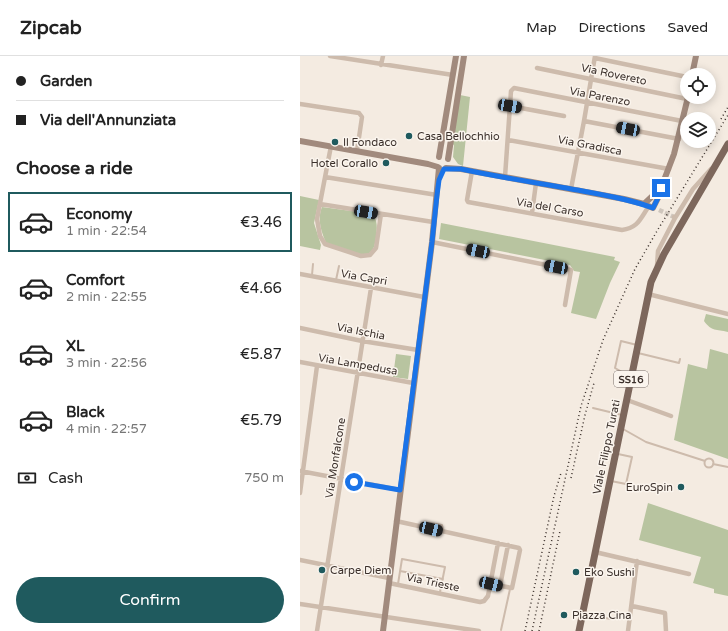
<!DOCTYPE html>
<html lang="en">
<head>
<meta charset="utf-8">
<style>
  body { margin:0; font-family:"Varela Round",sans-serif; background:#f2f2f2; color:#222; height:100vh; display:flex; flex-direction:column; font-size:15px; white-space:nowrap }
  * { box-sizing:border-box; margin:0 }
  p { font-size:13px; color:#767676 }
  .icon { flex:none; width:22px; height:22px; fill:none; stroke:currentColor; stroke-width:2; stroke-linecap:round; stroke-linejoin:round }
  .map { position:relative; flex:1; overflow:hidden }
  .panel { display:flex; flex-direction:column; background:#fff; width:300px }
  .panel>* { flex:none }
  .hud { display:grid; align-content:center; height:88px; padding:0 16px; background:#fff }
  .tools { position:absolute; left:380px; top:12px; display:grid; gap:8px }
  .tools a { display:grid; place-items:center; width:36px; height:36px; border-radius:50%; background:#fff; box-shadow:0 2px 10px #0003; font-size:20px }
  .end { position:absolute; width:18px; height:18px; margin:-9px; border:5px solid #1a73e8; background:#fff; box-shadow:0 0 0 2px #fff }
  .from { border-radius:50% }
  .car { position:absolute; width:12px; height:24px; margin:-12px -6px; border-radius:5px; box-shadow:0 0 3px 1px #0007; background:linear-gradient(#222 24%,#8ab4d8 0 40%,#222 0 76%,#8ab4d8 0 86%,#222 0) }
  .hud b { display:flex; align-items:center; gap:14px; height:38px; font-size:15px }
  .hud b+b { border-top:1px solid #e0e0e0 }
  .hud i { width:10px; height:10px; background:#222 }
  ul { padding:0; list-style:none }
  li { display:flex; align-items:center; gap:12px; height:60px; margin:0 8px 6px; padding:0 8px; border:2px solid transparent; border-radius:0px }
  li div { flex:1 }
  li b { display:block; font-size:15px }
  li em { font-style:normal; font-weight:600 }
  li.current { border-color:#1f5a5e }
  li>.icon { width:36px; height:36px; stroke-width:1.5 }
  h2 { padding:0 16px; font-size:18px; line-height:48px }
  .pay { display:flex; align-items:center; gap:10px; height:44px; padding:0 16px; font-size:15px }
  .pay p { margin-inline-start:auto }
  .action { display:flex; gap:8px; margin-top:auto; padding:8px 16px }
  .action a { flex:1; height:46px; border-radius:24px; background:#1f5a5e; color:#fff; font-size:16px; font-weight:600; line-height:46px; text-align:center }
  header { display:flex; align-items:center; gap:24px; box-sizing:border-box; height:56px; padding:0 20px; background:#fff; border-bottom:1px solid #e0e0e0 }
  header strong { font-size:19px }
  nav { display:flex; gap:22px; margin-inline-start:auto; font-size:14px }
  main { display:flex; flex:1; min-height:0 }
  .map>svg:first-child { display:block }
</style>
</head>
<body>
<header>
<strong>Zipcab</strong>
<nav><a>Map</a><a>Directions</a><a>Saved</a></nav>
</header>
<main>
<section class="panel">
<div class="hud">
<b><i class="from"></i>Garden</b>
<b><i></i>Via dell'Annunziata</b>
</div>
<h2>Choose a ride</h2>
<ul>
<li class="current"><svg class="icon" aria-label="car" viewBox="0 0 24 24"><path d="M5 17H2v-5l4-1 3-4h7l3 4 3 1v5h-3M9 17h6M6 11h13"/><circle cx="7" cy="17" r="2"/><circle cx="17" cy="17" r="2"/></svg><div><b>Economy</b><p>1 min · 22:54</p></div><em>€3.46</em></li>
<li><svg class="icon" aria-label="car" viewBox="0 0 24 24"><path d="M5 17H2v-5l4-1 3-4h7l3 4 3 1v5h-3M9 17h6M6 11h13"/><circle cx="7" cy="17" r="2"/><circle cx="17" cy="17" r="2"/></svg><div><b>Comfort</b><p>2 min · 22:55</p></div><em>€4.66</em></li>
<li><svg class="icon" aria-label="car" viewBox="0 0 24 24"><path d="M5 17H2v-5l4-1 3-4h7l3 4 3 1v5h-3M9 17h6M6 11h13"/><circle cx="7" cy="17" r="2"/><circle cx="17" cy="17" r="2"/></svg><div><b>XL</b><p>3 min · 22:56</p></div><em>€5.87</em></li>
<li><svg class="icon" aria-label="car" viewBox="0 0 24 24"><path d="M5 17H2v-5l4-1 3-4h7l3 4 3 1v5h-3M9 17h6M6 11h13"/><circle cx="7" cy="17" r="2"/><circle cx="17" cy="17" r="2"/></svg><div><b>Black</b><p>4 min · 22:57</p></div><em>€5.79</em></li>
</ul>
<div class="pay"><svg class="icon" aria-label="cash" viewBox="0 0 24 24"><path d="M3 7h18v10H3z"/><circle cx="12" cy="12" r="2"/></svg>Cash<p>750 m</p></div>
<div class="action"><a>Confirm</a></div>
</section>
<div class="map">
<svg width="428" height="575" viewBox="0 0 428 575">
  <rect width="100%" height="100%" fill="#f4ebe1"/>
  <path fill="#b8c4a0" d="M160 39 170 41 163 110 158 108 153 101 154 89 152 88Z
    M0 140 19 144 14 167 21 189 20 194 0 190Z
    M22 151 73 158C78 166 77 173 76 182 75 188 74 196 67 198 60 201 34 189 26 187 21 174 17 164 22 151Z
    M141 167 315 201 314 204 320 206 310 227 296 263 271 257 280 216 274 215 270 209 139 183Z
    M406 258 428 263V276C416 273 412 276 404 265Z
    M410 293 428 298V403L374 384 388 308 407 313Z
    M96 298 111 300 108 323 93 321Z
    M348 447 428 474V540L414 537V533L393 527 401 501 339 484Z"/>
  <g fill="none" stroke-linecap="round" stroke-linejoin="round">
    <path stroke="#cfc6bd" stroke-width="4.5" stroke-dasharray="4.5 2" stroke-linecap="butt" d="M359 154 374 161"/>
    <path stroke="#cdbbac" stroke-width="2" d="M12 219 13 208
      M36 224 39 210
      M338 297 379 307 380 303
      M329 320 315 312 321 285 337 289
      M293 352 322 359
      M323 373 346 386 405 405
      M404.5 407a4.5 4.5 0 1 1 9 0a4.5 4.5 0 1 1-9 0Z
      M413 408 428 411
      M311 425 326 428 332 401 318 398
      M129 467 142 469 143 475
      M100 515 143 523
      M98 528 102 503 145 511 140 536
      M283 558 311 563
      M201 574 210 533"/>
    <path stroke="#cdbbac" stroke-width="4.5" d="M30 0 153 19
      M295 2 387 21
      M81 9 83 0
      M237 12 387 43
      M0 48 59 57 62 61 57 95
      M210 50 264 60
      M284 65 379 83
      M208 84 369 113
      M31 90 17 163 20 180 25 188 61 200 70 199 76 192 81 158
      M172 115 167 144 168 146 322 174C338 172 340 163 349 150
      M25 121 137 139
      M205 121 211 35 214 32 382 65
      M271 133 284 65 295 0
      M20 148 133 166
      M232 157 236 127
      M374 161 375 162 393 133 411 113
      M132 186 271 214 265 249
      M357 210 358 195 375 162
      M0 218 124 241
      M348 238 428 258
      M0 272 62 285 118 294
      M0 306 113 327
      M327 344 371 360
      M0 415 100 434
      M0 437 17 310
      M96 465 219 492 220 494 212 532 191 528
      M295 496 389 518
      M0 504 89 522
      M89 527 180 546 184 545 188 540 198 487
      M200 530 208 489
      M0 548 179 575
      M332 550 365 557 366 575
      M17 575 71 232
      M328 575 337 505"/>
    <path stroke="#a18a7d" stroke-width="6" d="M392 19 396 0
      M0 85 128 108 138 111
      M139 101 156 0
      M148 103 164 0
      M146 112 161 113 324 143 344 148 353 152 359 140 361 132 374 98 388 41
      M344 148 361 132
      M83 575 132 186 139 112"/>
    <path stroke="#7d675c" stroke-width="7" d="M279 575 351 226 364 198 428 88"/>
    <path stroke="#3b302b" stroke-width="1.5" stroke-dasharray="1 3" stroke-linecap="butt" d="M421 63 428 51
      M271 422 285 359 294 327
      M225 575 254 440 261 417
      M232 575 281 350 303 284 335 213 357 175 428 59
      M239 575 260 475"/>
  </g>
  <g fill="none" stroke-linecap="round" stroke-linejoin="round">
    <path stroke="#1a73e8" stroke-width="5" d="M54 426 100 434 132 186 137 139 139 124 144 113H161C203 122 245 128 288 136 310 140 332 144 353 152L359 140 361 132"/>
  </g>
  <g fill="#1f5a5e" stroke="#fbf5ee" stroke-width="1.5">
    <circle cx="109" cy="80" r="4"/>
    <circle cx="35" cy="86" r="4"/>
    <circle cx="86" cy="107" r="4"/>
    <circle cx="381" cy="431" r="4"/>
    <circle cx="22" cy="514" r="4"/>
    <circle cx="276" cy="516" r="4"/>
    <circle cx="264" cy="559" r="4"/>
  </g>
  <g text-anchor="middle" stroke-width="3" stroke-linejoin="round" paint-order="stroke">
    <rect fill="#fbf5ee" stroke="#756b66" stroke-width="1" x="314" y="315" width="34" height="16" rx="3"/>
    <g font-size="10" font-weight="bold" fill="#3b302b">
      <text x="331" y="327">SS16</text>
    </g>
    <g font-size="11" fill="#3b302b" stroke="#fbf5ee">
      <text transform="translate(314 18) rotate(12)" y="4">Via Rovereto</text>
      <text transform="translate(300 40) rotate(11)" y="4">Via Parenzo</text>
      <text transform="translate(290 89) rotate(11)" y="4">Via Gradisca</text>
      <text transform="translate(250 151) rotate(10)" y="4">Via del Carso</text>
      <text transform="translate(64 221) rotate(10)" y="4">Via Capri</text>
      <text transform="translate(61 275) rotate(11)" y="4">Via Ischia</text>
      <text transform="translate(58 308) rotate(10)" y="4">Via Lampedusa</text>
      <text transform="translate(306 391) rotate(-78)" y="4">Viale Filippo Turati</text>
      <text transform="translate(35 402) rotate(-81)" y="4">Via Monfalcone</text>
      <text transform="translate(133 526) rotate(12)" y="4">Via Trieste</text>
    </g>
    <g font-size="11" fill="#3b302b" stroke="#fbf5ee" text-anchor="start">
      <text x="117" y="84">Casa Bellochhio</text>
      <text x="43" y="90">Il Fondaco</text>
      <text x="78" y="111" text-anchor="end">Hotel Corallo</text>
      <text x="373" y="435" text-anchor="end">EuroSpin</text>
      <text x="30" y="518">Carpe Diem</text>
      <text x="284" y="520">Eko Sushi</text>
      <text x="272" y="563">Piazza Cina</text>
    </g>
  </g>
</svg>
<div class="tools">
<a><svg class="icon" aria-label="locate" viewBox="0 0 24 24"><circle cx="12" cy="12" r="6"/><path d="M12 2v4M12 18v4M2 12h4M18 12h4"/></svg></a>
<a><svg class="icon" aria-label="layers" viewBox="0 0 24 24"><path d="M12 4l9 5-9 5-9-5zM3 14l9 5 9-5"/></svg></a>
</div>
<i class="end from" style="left:54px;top:426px"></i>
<i class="end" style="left:361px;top:132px"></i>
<i class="car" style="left:210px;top:50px;rotate:100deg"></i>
<i class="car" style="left:328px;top:73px;rotate:281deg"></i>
<i class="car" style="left:66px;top:156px;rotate:100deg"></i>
<i class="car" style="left:178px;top:195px;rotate:282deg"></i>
<i class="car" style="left:256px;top:211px;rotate:281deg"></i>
<i class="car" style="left:131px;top:473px;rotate:103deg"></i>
<i class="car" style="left:191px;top:528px;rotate:103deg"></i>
</div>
</main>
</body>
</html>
